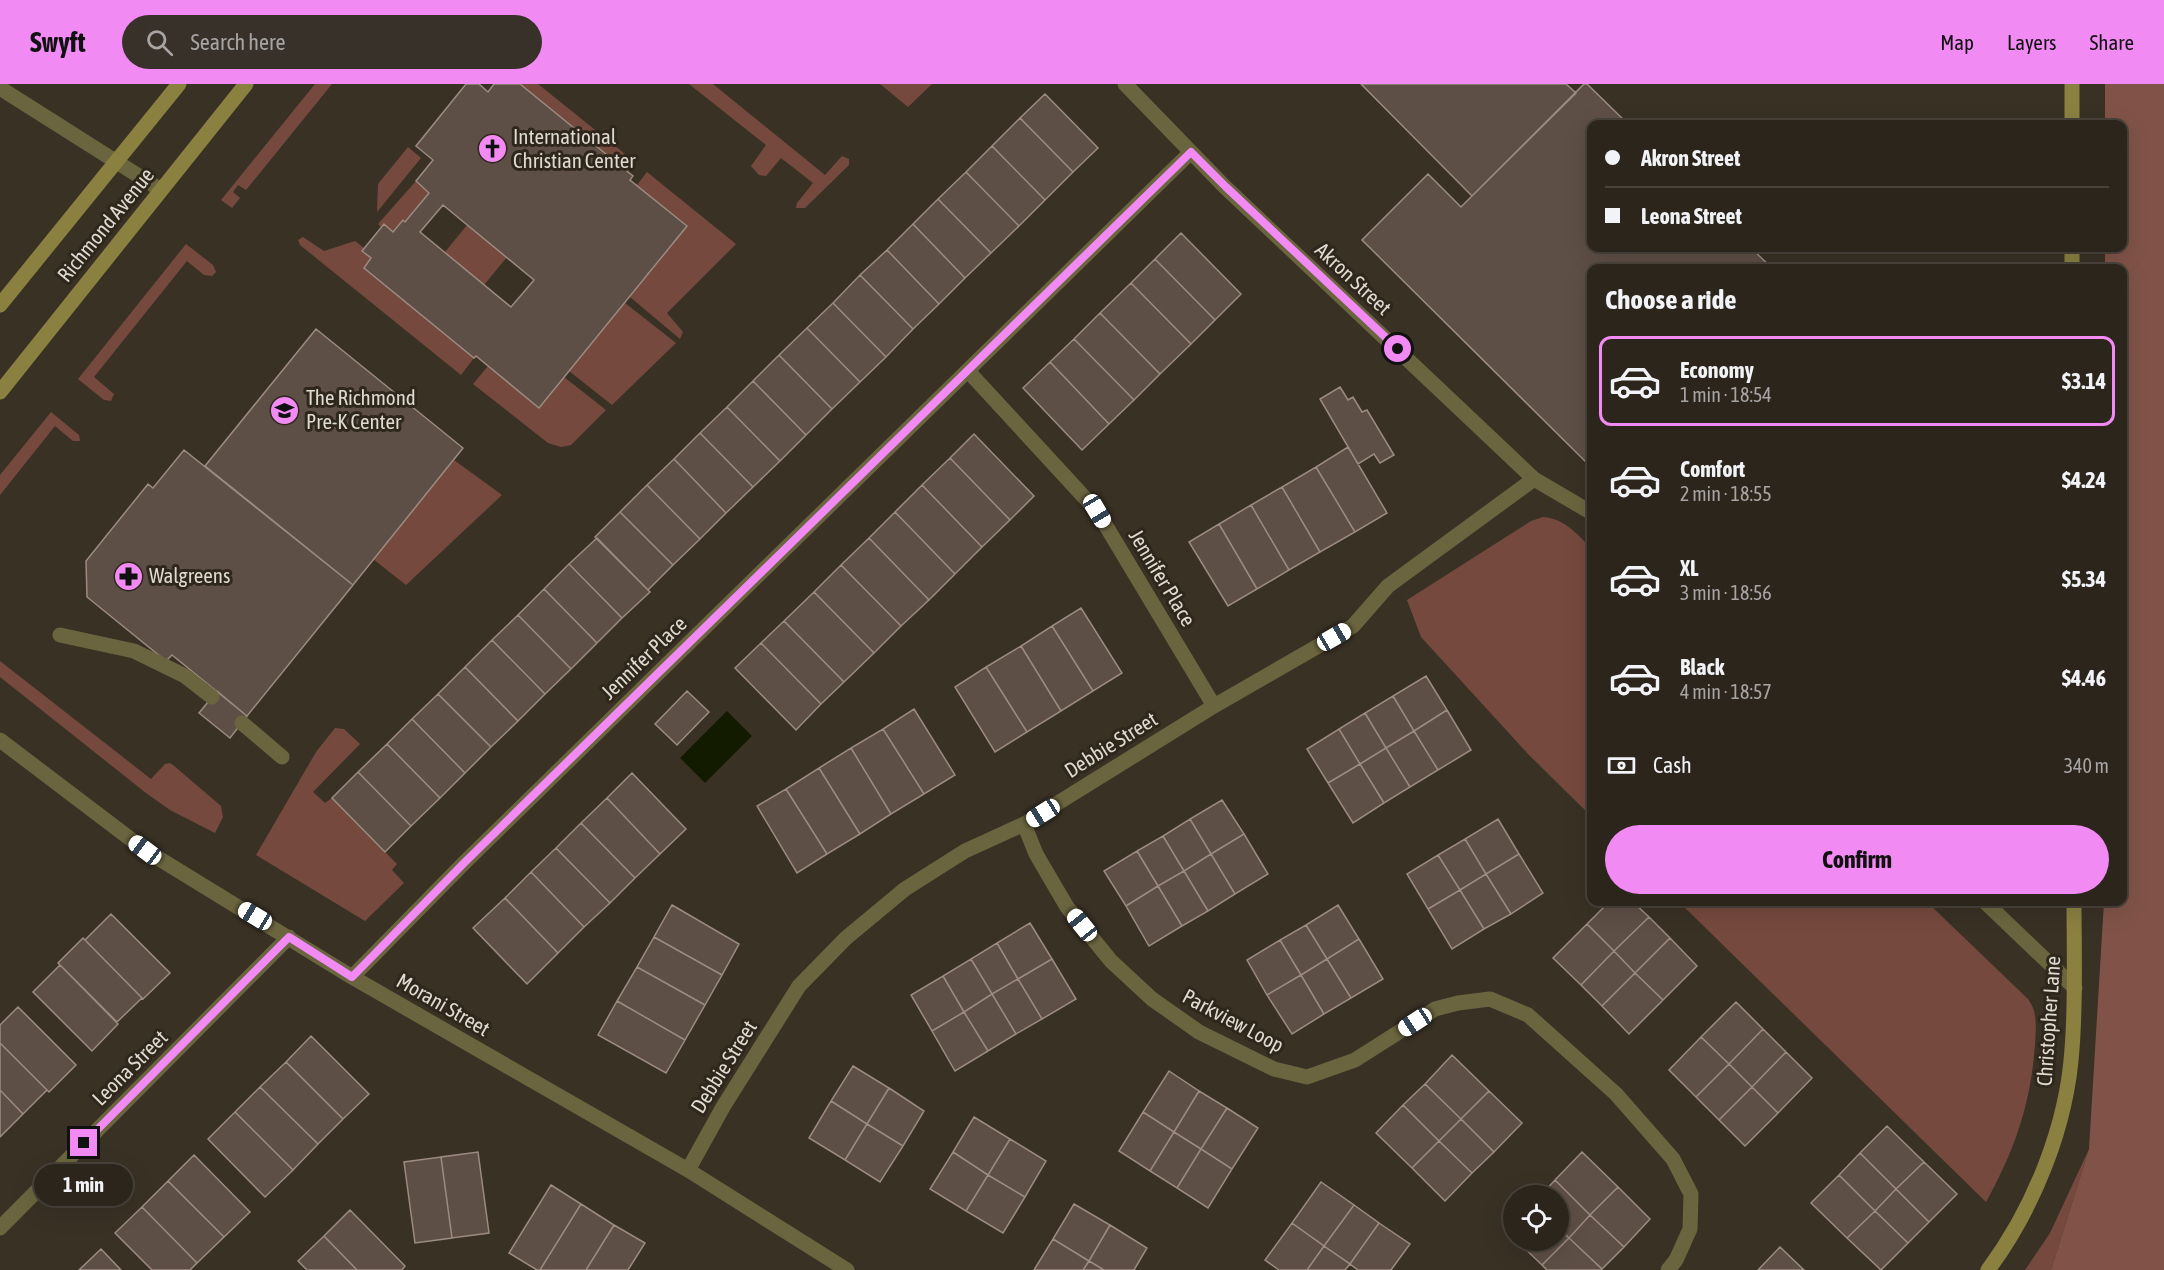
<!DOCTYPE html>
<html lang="en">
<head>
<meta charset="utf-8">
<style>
  body { margin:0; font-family:"Asap Condensed",sans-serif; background:#383129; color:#f1f3f6; height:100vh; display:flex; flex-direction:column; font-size:22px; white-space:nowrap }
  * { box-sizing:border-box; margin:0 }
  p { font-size:20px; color:#a6a5a3 }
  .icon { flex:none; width:33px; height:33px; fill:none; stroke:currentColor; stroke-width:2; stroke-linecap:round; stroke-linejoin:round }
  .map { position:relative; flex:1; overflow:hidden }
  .details { position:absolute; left:1587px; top:180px; width:540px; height:642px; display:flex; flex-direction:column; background:#2c251c; border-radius:12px; box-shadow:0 6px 24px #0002,0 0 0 2px #48423b }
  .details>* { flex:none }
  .banner { position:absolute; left:1587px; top:36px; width:540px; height:132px; border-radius:12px; box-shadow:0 6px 24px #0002,0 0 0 2px #48423b; display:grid; align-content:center; height:132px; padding:0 18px; background:#2c251c }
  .controls { position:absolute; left:1503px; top:1101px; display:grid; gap:12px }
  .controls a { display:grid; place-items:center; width:66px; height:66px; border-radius:50%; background:#2c251c; box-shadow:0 6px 24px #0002,0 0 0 2px #48423b; font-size:30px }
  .end { position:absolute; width:27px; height:27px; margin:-14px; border:8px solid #f28af3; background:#111; box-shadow:0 0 0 3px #111 }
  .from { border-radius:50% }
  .bubble { position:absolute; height:42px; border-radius:21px; background:#2c251c; box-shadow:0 6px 24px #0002,0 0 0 2px #48423b; font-size:20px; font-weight:700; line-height:42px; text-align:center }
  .car { position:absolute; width:18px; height:36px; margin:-18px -9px; border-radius:8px; box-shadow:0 0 4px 2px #0007; background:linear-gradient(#fff 24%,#345 0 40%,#fff 0 76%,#345 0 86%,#fff 0) }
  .banner b { display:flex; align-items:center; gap:21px; height:57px; font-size:22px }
  .banner b+b { border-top:2px solid #48423b }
  .banner i { width:15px; height:15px; background:#f1f3f6 }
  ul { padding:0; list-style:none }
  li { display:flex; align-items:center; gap:18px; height:90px; margin:0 12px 9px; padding:0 6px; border:3px solid transparent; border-radius:12px }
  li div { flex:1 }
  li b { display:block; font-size:22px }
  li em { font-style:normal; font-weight:700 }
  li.on { border-color:#f28af3 }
  li>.icon { width:54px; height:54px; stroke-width:1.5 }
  h2 { padding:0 18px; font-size:27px; line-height:72px }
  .pay { display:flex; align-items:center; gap:15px; height:66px; padding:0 18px; font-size:22px }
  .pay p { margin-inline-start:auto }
  .cta { display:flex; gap:12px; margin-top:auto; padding:12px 18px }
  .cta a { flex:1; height:69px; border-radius:36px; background:#f28af3; color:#111; font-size:24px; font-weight:700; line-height:69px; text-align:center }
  header { display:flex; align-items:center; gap:36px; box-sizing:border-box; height:84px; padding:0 30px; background:#f28af3; color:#111 }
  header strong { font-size:28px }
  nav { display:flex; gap:33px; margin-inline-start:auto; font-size:21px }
  .search { width:420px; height:54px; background:#383129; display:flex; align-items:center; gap:15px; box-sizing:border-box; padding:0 21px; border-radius:33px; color:#a6a5a3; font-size:22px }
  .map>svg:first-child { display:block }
</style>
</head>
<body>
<header>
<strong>Swyft</strong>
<div class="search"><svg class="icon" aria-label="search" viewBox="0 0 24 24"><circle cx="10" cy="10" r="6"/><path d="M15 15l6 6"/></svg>Search here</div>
<nav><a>Map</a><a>Layers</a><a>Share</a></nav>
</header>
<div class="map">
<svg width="2164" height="1186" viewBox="0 0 2164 1186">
  <rect width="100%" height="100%" fill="#3a3125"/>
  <path fill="#76493e" d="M315 0H332L246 106 238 101 233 108 240 114 232 124 221 116Z
    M520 0H538L635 78 628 88Z
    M689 0H713L825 91 842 72 849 75V81L805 124H796L797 119 813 99 781 74 766 92 759 91 751 82 766 61Z
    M880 0H932L908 23Z
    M408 63 421 74 377 128 378 100Z
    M647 88 736 160 667 229 683 248 680 255 630 213 687 142 637 101Z
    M416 97 429 109 405 138 393 148 384 140 381 143 378 140Z
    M467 141 507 173 484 201 445 168Z
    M303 153 324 167 355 157 364 164 363 167 371 174 364 185 474 274 461 291 300 161 298 156Z
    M186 160 213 181 216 188 212 192 204 191 187 177 94 293 114 310 111 317 104 316 78 295Z
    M625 219 676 259 612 321 569 287Z
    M488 282 539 324 564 293 606 326 571 361 561 363 548 359 473 300Z
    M51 328 79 351 80 357H73L55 342 0 411V391Z
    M454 376 502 411 406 501 373 475Z
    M1543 433C1565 435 1576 449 1591 464V732L1529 671 1421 553 1407 516 1531 437Z
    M0 577 151 695 165 680 170 679 173 681 221 722 223 733 215 749 170 726 146 709 0 593Z
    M335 644 344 645 360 660 313 708 325 719 332 714 397 780 392 786 404 799 365 837 256 771 316 668Z
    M1679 818H1927L2028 915C2038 928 2036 944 2035 960 2031 1019 2015 1066 1986 1118Z
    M2089 1065 2051 1186H2025L2050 1149Z"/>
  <path fill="#815348" d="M2105 0H2164V1186H2051L2089 1065 2104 818H2122V184H2105V164H2122V40H2105Z"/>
  <path fill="#121a00" d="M727 627 752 652 705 699 680 674Z"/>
  <path fill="#5e4f46" stroke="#9b8b81" stroke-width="1.5" fill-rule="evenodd" d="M466 0H479L488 8 494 0H520L628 88 633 92 630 96 687 142 539 324 476 272 474 274 364 184 371 174 362 167 384 140 393 148 403 136 405 138 429 109 416 97 433 76 416 62ZM443 121 534 196 511 223 420 148Z
    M1361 0H1566L1576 9 1472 112Z
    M1584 0H1587L1628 40H1592V164H1751L1772 184H1592V384L1362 156 1428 90 1461 123Z
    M1045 10 1098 64 1073 88 1020 34Z
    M1020 34 1073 88 1045 116 992 62Z
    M992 62 1045 116 1019 142 966 88Z
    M966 88 1019 142 991 169 938 115Z
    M938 115 991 169 965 194 913 140Z
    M913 140 965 194 939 220 887 166Z
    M1181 149 1241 210 1215 236 1155 175Z
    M887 166 939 220 913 245 860 191Z
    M1155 175 1215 236 1191 260 1131 199Z
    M860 191 913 245 886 273 833 219Z
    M1131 199 1191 260 1160 290 1100 229Z
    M833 219 886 273 860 298 807 244Z
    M1100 229 1160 290 1134 316 1074 255Z
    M807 244 860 298 832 325 779 271Z
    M316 245 463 364 353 501 205 382Z
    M1074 255 1134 316 1109 340 1050 278Z
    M779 271 832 325 806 351 753 297Z
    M1050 278 1109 340 1082 366 1023 304Z
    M753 297 806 351 780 377 727 323Z
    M1340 303 1348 316 1353 313 1362 328 1367 326 1394 371 1380 379 1374 370 1358 380 1320 315Z
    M727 323 780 377 753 403 700 349Z
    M700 349 753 403 726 429 674 375Z
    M974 350 1034 412 1010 436 950 374Z
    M1348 363 1387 429 1355 448 1316 383Z
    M184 366 353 501 247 632 172 571 166 577 87 513 86 477 148 400 153 404Z
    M950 374 1010 436 982 463 922 401Z
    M674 375 726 429 700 455 647 401Z
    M1316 383 1355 448 1320 468 1282 403Z
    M647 401 700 455 673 481 620 428Z
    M922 401 982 463 955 490 895 428Z
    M1282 403 1320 468 1289 486 1251 421Z
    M1251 421 1289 486 1257 505 1219 440Z
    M620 428 673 481 648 506 595 453Z
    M895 428 955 490 929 516 869 454Z
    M1219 440 1257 505 1228 522 1189 458Z
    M597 454 650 508 622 534 569 480Z
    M869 454 929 516 901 542 841 481Z
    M569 480 622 534 597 559 544 505Z
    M841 481 901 542 874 569 814 508Z
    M544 505 597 559 571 585 518 531Z
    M814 508 874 569 844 598 784 537Z
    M1081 524 1122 589 1093 607 1052 542Z
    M518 531 571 585 545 610 492 556Z
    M784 537 844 598 821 620 761 559Z
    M1052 542 1093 607 1061 627 1021 562Z
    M492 556 545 610 518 637 465 583Z
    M761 559 821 620 796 646 735 584Z
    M1021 562 1061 627 1027 648 986 583Z
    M465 583 518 637 491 663 438 610Z
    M986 583 1027 648 995 668 955 603Z
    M1426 592 1447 626 1414 647 1393 612Z
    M217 607 247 632 230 654 199 629Z
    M687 607 709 628 677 661 655 640Z
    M438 610 491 663 465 689 412 635Z
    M1393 612 1414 647 1386 664 1365 629Z
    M914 625 955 691 924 710 883 645Z
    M1447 626 1471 666 1438 686 1414 647Z
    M1365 629 1386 664 1360 680 1339 645Z
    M412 635 465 689 440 714 387 660Z
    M883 645 924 710 891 730 851 664Z
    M1339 645 1360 680 1328 699 1307 665Z
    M1414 647 1438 686 1410 703 1386 664Z
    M387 660 440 714 411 742 358 688Z
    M851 664 891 730 860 750 819 684Z
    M1386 664 1410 703 1384 719 1360 680Z
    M1360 680 1384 719 1353 739 1328 699Z
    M819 684 860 750 827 770 786 705Z
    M358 688 411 742 385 768 332 714Z
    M632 689 686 745 660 770 607 714Z
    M786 705 827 770 797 789 757 722Z
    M607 714 660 770 635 794 581 739Z
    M1222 716 1244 750 1211 770 1190 735Z
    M1190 735 1211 770 1184 787 1163 752Z
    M1498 735 1519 770 1486 790 1465 755Z
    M581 739 635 794 610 819 556 764Z
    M1244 750 1268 790 1235 810 1211 770Z
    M1163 752 1184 787 1158 802 1137 767Z
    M1465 755 1486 790 1460 806 1438 771Z
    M556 764 610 819 584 843 531 788Z
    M1137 767 1158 802 1126 822 1104 787Z
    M1211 770 1235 810 1208 827 1184 787Z
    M1519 770 1543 809 1511 830 1486 790Z
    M1438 771 1460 806 1428 825 1407 790Z
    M1184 787 1208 827 1182 842 1158 802Z
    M531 788 584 843 558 869 505 814Z
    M1486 790 1511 830 1484 845 1460 806Z
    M1158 802 1182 842 1149 862 1126 822Z
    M1460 806 1484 845 1452 865 1428 825Z
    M505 814 558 869 527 900 473 844Z
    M1609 818H1633L1649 833 1614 867 1587 840Z
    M672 821 739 860 722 891 654 853Z
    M1338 821 1359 855 1327 875 1306 841Z
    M111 830 170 889 143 915 85 856Z
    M1649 833 1670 854 1635 889 1614 867Z
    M1030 839 1052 875 1018 895 997 859Z
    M1587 840 1614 867 1581 901 1553 874Z
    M1306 841 1327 875 1301 891 1280 856Z
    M654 853 722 891 705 921 637 883Z
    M83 854 142 914 117 938 58 879Z
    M1670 854 1697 882 1663 916 1635 889Z
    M1359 855 1383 895 1351 914 1327 875Z
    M1280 856 1301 891 1267 911 1247 876Z
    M997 859 1018 895 992 910 971 875Z
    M1614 867 1635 889 1602 922 1581 901Z
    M971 875 992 910 964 928 943 892Z
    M1052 875 1076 915 1042 935 1018 895Z
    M1327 875 1351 914 1324 930 1301 891Z
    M60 881 118 940 92 967 33 908Z
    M637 883 705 921 685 956 617 917Z
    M1635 889 1663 916 1629 950 1602 922Z
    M1301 891 1324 930 1292 950 1267 911Z
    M943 892 964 928 932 947 911 911Z
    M1018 895 1042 935 1016 950 992 910Z
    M992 910 1016 950 988 967 964 928Z
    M617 917 685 956 666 989 598 951Z
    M1736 918 1763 945 1729 980 1701 953Z
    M18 923 76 981 49 1008 0 959V941Z
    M964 928 988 967 955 987 932 947Z
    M1763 945 1786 968 1752 1003 1729 980Z
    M311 952 369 1010 343 1035 286 978Z
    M1701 953 1729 980 1696 1013 1669 986Z
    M0 959 47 1006 23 1030 0 1006Z
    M1786 968 1812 994 1778 1029 1752 1003Z
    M1452 971 1489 1007 1461 1035 1425 1000Z
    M286 978 343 1035 318 1060 260 1003Z
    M1729 980 1752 1003 1719 1036 1696 1013Z
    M853 982 889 1004 867 1040 831 1017Z
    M1169 987 1199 1007 1174 1048 1143 1028Z
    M1425 1000 1461 1035 1439 1057 1403 1021Z
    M260 1003 318 1060 293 1086 235 1028Z
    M1752 1003 1778 1029 1745 1062 1719 1036Z
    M889 1004 924 1027 903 1062 867 1040Z
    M0 1006 23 1030 0 1053Z
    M1199 1007 1227 1024 1201 1065 1174 1048Z
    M1489 1007 1522 1039 1494 1068 1461 1035Z
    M831 1017 867 1040 845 1076 809 1054Z
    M1403 1021 1439 1057 1412 1084 1376 1049Z
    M1227 1024 1258 1044 1232 1085 1201 1065Z
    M235 1028 293 1086 265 1113 208 1055Z
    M1143 1028 1174 1048 1150 1087 1119 1067Z
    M974 1033 1010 1055 988 1091 953 1068Z
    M1461 1035 1494 1068 1472 1089 1439 1057Z
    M867 1040 903 1062 880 1098 845 1076Z
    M1887 1042 1924 1078 1896 1105 1860 1069Z
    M1174 1048 1201 1065 1177 1104 1150 1087Z
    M1010 1055 1046 1077 1025 1113 988 1091Z
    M1439 1057 1472 1089 1445 1117 1412 1084Z
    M1201 1065 1232 1085 1208 1124 1177 1104Z
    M478 1068 489 1149 452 1154 441 1073Z
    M953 1068 988 1091 966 1127 930 1105Z
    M1582 1068 1618 1103 1590 1131 1555 1096Z
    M1860 1069 1896 1105 1875 1127 1839 1091Z
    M194 1071 250 1128 224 1153 168 1097Z
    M441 1073 452 1154 415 1159 404 1078Z
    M1924 1078 1957 1110 1929 1138 1896 1105Z
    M988 1091 1025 1113 1003 1149 966 1127Z
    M1839 1091 1875 1127 1847 1154 1811 1119Z
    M1555 1096 1590 1131 1569 1154 1558 1143V1112H1540Z
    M168 1097 224 1153 197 1179 142 1123Z
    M1321 1098 1354 1121 1324 1162 1292 1139Z
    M551 1101 581 1120 540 1186H537L509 1169Z
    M1618 1103 1650 1135 1624 1163 1590 1131Z
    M1896 1105 1929 1138 1908 1159 1875 1127Z
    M581 1120 614 1141 586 1186H540Z
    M1074 1120 1110 1141 1089 1177 1053 1155Z
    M1354 1121 1379 1139 1350 1180 1324 1162Z
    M142 1123 197 1179 190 1186H152L115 1149Z
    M350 1126 405 1182 402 1186H357L324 1152Z
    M1875 1127 1908 1159 1881 1186 1847 1154Z
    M1590 1131 1624 1163 1602 1185 1569 1154Z
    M1292 1139 1324 1162 1307 1186H1279L1265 1176Z
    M1379 1139 1410 1160 1391 1186H1358L1350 1180Z
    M614 1141 645 1159 628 1186H586Z
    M1110 1141 1147 1164 1134 1186H1104L1089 1177Z
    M1558 1143 1569 1154 1542 1181 1516 1156H1558Z
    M324 1152 357 1186H307L298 1177Z
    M1569 1154 1602 1185 1601 1186H1547L1542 1181Z
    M1053 1155 1089 1177 1083 1186H1034Z
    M1324 1162 1350 1180 1345 1186H1307Z
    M1780 1163 1804 1186H1758Z
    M101 1165 121 1186H79Z
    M1089 1177 1104 1186H1083Z"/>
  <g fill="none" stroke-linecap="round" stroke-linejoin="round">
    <path stroke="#6b653f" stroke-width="15" d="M60 551 134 567 185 592 212 613
      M242 639 282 673"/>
    <path stroke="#6b653f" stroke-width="15" d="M1125 0 1225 103 1534 395 1592 429
      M0 4 161 106
      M968 287 1097 427 1214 622
      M0 656 145 766 352 893 688 1086 847 1186
      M1024 740 1036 770 1067 823 1111 877 1152 915 1199 948 1274 985 1307 993 1355 976 1435 925 1458 919 1490 915 1528 931 1616 1010 1673 1075 1691 1110 1690 1145 1676 1176 1668 1186
      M1985 818 2075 904
      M352 893 464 779 1191 68
      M688 1086 723 1023 799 902 846 854 905 805 965 767 1024 740 1214 622 1353 542 1388 502 1534 395
      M0 1144 289 853"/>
    <path stroke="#8a8141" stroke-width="15" d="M2072 0V40
      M2072 164V184
      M0 221 179 0
      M0 308 246 0
      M1988 1186C2034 1124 2067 1042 2072 965 2076 916 2074 867 2074 818"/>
  </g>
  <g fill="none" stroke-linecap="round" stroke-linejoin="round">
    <path stroke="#f28af3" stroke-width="8" d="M84 1059 289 853 352 893 464 779 1191 68 1226 103 1398 265"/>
  </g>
  <defs>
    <symbol id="church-disc" viewBox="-11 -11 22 22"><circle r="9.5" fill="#f28af3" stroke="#2f271b"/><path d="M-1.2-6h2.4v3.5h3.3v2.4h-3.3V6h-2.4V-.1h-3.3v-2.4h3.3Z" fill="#111"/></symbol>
    <symbol id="school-disc" viewBox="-11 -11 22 22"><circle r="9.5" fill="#f28af3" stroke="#2f271b"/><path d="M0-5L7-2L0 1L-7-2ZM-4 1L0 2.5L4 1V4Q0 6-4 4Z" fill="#111"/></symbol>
    <symbol id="pharmacy-disc" viewBox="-11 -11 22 22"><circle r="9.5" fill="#f28af3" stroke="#2f271b"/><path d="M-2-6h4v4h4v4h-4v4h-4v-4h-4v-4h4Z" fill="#111"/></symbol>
  </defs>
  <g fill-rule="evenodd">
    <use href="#church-disc" x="476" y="48" width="33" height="33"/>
    <use href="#school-disc" x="268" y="310" width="33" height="33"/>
    <use href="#pharmacy-disc" x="112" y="476" width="33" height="33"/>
  </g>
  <g text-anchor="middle" stroke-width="6" stroke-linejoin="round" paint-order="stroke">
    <g font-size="21" fill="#dfdad2" stroke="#2f271b" text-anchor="start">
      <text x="513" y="60">International<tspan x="513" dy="24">Christian Center</tspan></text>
      <text x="306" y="321">The Richmond<tspan x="306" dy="24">Pre-K Center</tspan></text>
      <text x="149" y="499">Walgreens</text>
    </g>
    <g font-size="21" fill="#dfdad2" stroke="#2f271b">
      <text transform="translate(106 141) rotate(-51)" y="7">Richmond Avenue</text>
      <text transform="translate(1353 195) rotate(43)" y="7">Akron Street</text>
      <text transform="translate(1162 494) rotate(59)" y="7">Jennifer Place</text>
      <text transform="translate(644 574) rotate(-44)" y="7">Jennifer Place</text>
      <text transform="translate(1111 661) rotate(-32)" y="7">Debbie Street</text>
      <text transform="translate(443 921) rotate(30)" y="7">Morani Street</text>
      <text transform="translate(1233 937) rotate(28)" y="7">Parkview Loop</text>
      <text transform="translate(2049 937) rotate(-86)" y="7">Christopher Lane</text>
      <text transform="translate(724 983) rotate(-58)" y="7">Debbie Street</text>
      <text transform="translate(130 984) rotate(-45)" y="7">Leona Street</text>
    </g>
  </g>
</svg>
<div class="controls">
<a><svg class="icon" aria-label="locate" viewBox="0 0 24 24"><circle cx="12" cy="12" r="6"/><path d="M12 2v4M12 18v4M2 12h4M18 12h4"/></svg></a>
</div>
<i class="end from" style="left:1398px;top:265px"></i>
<i class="end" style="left:84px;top:1059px"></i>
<div class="bubble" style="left:34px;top:1080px;width:99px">1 min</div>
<i class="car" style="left:1097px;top:427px;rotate:149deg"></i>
<i class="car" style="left:1334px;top:553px;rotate:60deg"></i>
<i class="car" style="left:1043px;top:729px;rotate:238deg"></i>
<i class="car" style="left:145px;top:766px;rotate:307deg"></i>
<i class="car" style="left:255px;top:832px;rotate:301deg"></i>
<i class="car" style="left:1082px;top:841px;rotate:321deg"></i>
<i class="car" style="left:1415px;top:938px;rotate:237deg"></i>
<div class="banner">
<b><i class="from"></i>Akron Street</b>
<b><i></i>Leona Street</b>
</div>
<section class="details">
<h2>Choose a ride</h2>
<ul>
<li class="on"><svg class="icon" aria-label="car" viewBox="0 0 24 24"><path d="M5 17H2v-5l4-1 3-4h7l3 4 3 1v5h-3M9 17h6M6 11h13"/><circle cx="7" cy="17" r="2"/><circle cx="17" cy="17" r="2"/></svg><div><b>Economy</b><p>1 min · 18:54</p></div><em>$3.14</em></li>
<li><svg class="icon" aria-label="car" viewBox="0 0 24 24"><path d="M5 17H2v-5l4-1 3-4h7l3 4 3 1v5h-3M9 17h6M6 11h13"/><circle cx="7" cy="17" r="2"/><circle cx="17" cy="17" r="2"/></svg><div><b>Comfort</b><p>2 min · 18:55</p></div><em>$4.24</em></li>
<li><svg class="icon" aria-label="car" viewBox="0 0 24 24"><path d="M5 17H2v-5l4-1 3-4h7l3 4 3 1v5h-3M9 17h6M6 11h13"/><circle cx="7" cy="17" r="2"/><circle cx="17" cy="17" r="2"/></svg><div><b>XL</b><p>3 min · 18:56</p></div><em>$5.34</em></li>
<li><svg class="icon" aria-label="car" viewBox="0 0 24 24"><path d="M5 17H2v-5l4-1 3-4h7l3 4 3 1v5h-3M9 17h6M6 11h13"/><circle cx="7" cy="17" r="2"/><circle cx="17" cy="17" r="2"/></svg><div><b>Black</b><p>4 min · 18:57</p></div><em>$4.46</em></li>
</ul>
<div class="pay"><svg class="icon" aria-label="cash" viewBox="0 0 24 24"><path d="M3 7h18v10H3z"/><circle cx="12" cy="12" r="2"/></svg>Cash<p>340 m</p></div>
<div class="cta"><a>Confirm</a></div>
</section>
</div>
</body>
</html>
